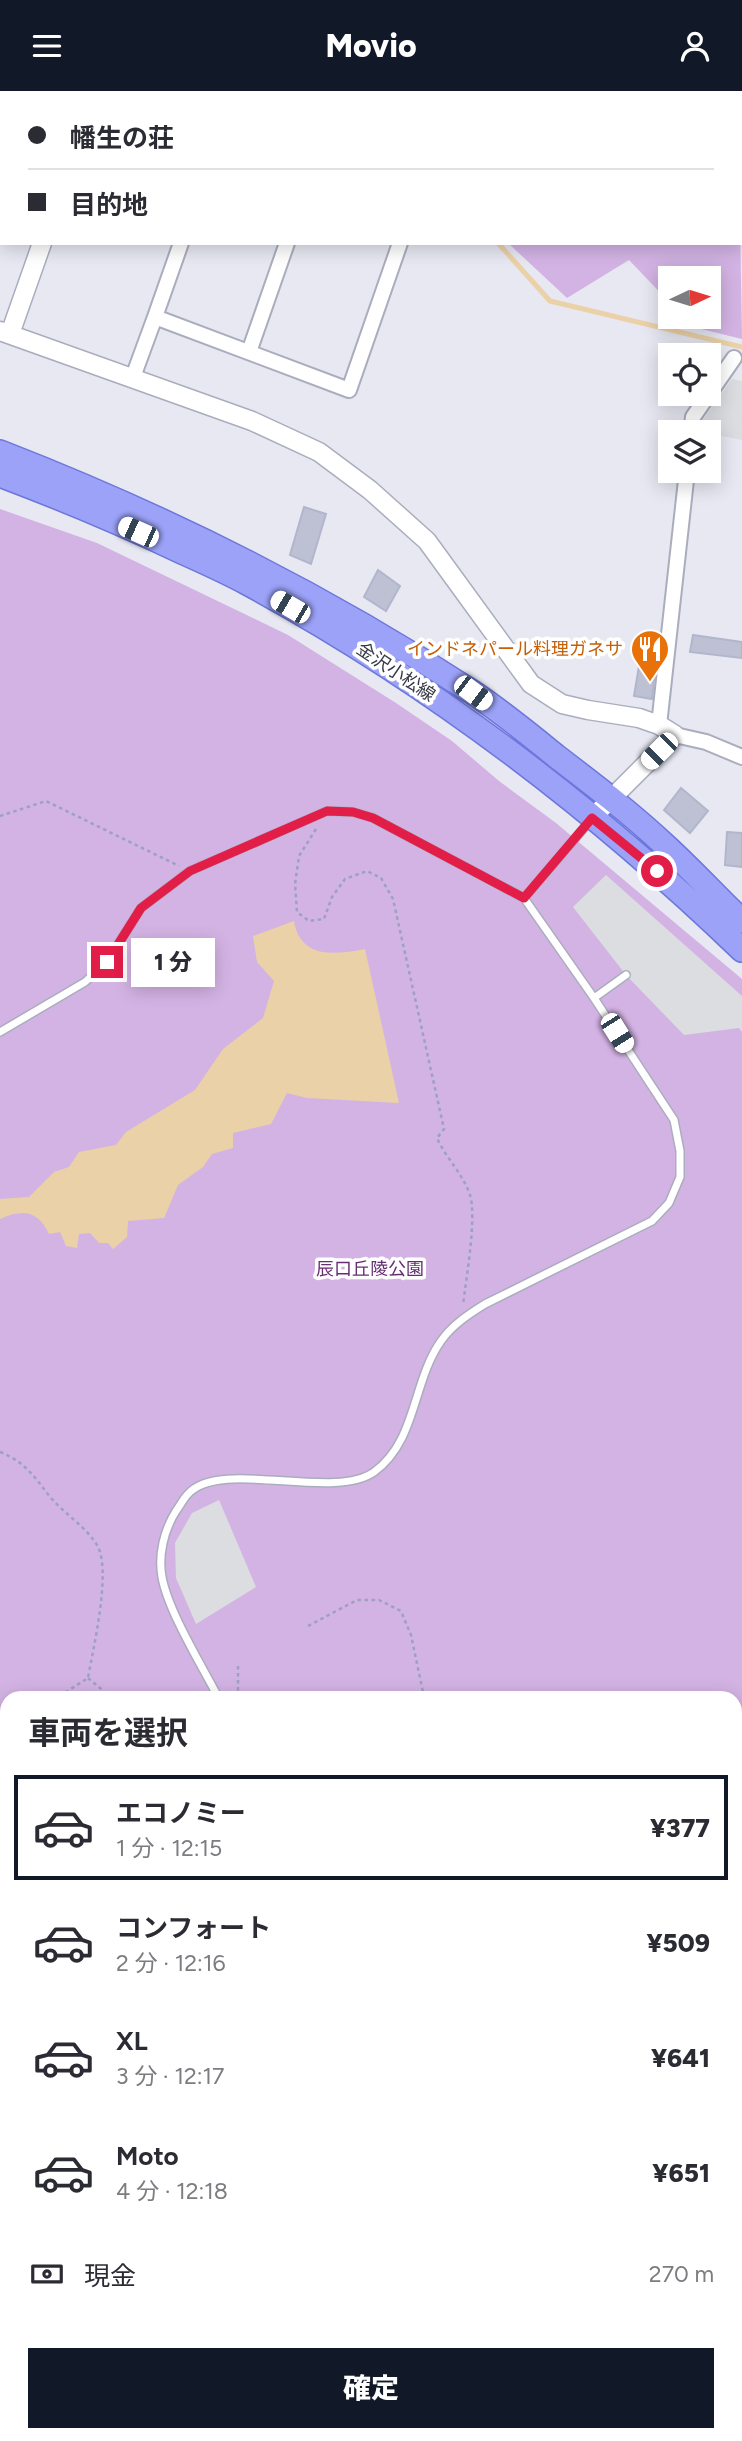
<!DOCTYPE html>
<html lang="ja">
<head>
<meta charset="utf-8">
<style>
  body { margin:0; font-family:Figtree,"Noto Sans JP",sans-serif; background:#f7f7f7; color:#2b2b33; height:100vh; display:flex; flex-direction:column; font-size:26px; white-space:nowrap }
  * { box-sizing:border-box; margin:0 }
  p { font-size:23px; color:#7c7c81 }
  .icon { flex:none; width:38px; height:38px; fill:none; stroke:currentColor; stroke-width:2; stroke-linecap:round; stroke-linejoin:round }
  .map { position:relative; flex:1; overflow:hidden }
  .panel { position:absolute; left:0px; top:1600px; width:742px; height:751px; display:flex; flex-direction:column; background:#fff; border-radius:21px 21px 0 0; box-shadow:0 4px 18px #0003 }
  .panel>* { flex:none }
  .banner { position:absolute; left:0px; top:0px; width:742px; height:154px; box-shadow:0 4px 18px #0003; display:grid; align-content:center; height:154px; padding:0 28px; background:#fff }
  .needle { width:46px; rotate:86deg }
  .controls { position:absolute; left:658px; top:175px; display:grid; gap:14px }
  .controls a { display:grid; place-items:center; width:63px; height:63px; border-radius:0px; background:#fff; box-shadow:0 4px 18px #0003; font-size:35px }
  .end { position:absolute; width:32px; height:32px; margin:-16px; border:9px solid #e11d48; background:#fff; box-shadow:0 0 0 4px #fff }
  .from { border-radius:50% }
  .bubble { position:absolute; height:49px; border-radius:0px; background:#fff; box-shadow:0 4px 18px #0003; font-size:23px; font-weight:800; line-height:49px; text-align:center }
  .car { position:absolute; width:21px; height:42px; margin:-21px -10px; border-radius:9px; box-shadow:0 0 5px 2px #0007; background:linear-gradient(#fff 24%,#345 0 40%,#fff 0 76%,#345 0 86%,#fff 0) }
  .banner b { display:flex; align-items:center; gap:24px; height:66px; font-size:26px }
  .banner b+b { border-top:2px solid #e1e1e2 }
  .banner i { width:18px; height:18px; background:#2b2b33 }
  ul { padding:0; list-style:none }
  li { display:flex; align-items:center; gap:21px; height:105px; margin:0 14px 10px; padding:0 14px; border:4px solid transparent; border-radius:0px }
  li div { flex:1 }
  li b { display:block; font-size:26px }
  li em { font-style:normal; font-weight:800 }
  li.on { border-color:#111827 }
  li>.icon { width:63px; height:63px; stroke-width:1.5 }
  h2 { padding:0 28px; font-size:32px; line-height:84px }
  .pay { display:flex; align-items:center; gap:18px; height:77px; padding:0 28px; font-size:26px }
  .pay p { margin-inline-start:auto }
  .action { display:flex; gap:14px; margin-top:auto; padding:14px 28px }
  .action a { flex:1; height:80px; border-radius:0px; background:#111827; color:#fff; font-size:28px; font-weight:800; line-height:80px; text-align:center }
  header { display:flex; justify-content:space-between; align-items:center; height:91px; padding:0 28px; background:#111827; color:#fff; font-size:32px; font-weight:800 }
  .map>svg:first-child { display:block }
</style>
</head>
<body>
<header><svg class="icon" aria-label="menu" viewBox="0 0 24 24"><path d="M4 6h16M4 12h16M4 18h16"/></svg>Movio<svg class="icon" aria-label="person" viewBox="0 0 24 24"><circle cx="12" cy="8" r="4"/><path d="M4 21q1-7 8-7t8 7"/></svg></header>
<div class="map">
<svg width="742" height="2350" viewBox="0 0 742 2350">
  <rect width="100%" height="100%" fill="#e7e8f2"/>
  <path fill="#d3b3e4" d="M268 0H482L483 2H273Z
    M740 130 742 248 693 236 683 226H709V187H670V212L629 169 567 207 508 152H740Z
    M0 418 97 452 288 544 396 612 452 650 499 690 556 732 742 888V1776L735 1784V1606H7V2159L0 2156Z
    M0 2288H7V2343H239V2350H0Z"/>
  <path fill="#dcdde1" d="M732 288 742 290V349L701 341 703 329Z
    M606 784 742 905V941L739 937 684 944 626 884 573 816Z
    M219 1409 256 1496 196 1533 176 1487 175 1452 192 1422Z"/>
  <path fill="#ebd1a7" d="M294 830C300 868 335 864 365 858L399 1012 307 1007 287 1002 271 1033 233 1042V1057L212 1063 203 1076 178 1094 164 1127 128 1130 127 1146 113 1158 108 1152H99L90 1142 79 1143 77 1157 66 1155 60 1141 49 1143C38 1119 22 1118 0 1128V1108L29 1106 54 1081 69 1076 79 1061 116 1054 126 1041 195 999 223 958 263 927 274 890 257 871 253 845Z"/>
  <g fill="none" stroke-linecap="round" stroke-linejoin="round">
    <path stroke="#ebd1a7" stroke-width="5" d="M263 0 268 2
      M498 152 550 210 742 256"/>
  </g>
  <path fill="#bdc1d3" stroke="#b1b6cd" stroke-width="2" d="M304 416 326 423 311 473 290 464Z
    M378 479 400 495 386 520 364 506Z
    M693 544 742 551V567L690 561Z
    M639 575 655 579 652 608 634 605Z
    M681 697 708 720 690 742 664 719Z
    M727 741 742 742V776L725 774Z"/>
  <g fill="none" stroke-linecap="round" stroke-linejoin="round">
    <defs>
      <path id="service" d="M524 807 590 730
        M594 907 626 884
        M0 941 85 891 107 871 141 817 190 780 327 720 353 721 373 727 524 807 594 907 674 1029 680 1060V1086L669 1112 652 1130 485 1213C469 1223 452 1234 441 1250 412 1291 417 1350 374 1381 333 1410 220 1367 188 1403 183 1408 180 1415 176 1420 164 1439 158 1464 162 1486 168 1520 202 1575 218 1606
        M0 1744 7 1750
        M0 1930 7 1944"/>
      <path id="minor" d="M192 0 197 2
        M557 0 558 2
        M181 152 155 226 349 299 400 152
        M249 261 287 152
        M133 286 155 226
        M691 341 693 326 734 267
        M659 634 687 380
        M675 644 706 651 742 666
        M0 2199 7 2200
        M658 2350 659 2343"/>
      <path id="tertiary" d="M692 0 693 2
        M95 2V0
        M740 64 742 67
        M0 240 252 330 319 361 370 399 427 450 531 593 562 613 588 619 639 627 659 634 675 644 592 727
        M10 243 42 152
        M735 1815 742 1809
        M0 2177H7"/>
      <path id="primary" d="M0 361C165 425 323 504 472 601 501 620 529 643 556 665 594 694 632 723 667 756 693 780 717 806 742 830
        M0 384C61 407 121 432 180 460 202 470 225 480 247 492 428 590 593 716 742 859"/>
    </defs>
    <use href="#service" stroke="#aaadbd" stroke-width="10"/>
    <use href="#minor" stroke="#aaadbd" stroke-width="18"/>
    <use href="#tertiary" stroke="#aaadbd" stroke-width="21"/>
    <use href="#primary" stroke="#6c77db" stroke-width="26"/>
    <path stroke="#9ca1be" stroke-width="2.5" stroke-dasharray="3.5 3.5" stroke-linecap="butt" d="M0 725 46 710 179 775
      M316 738 299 765 295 793 297 821 309 830 324 828 332 806 345 788 367 780 381 787 393 808 444 1038 437 1047C446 1067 463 1083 470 1104 477 1127 466 1188 463 1214
      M0 1361C26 1371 35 1387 51 1407 65 1423 86 1436 97 1454 112 1479 93 1558 88 1587L58 1606
      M308 1535 357 1509H379L401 1520 411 1544 424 1606
      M238 1575V1599L243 1606
      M88 1587 111 1606
      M0 1635 7 1636
      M735 2114 742 2115
      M444 2343 445 2350"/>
    <use href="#service" stroke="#fff" stroke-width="7"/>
    <use href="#minor" stroke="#fff" stroke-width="14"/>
    <use href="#tertiary" stroke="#fff" stroke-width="18"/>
    <use href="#primary" stroke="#9ba2f7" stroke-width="23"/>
  </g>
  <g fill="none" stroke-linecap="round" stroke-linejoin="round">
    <path stroke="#e11d48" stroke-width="9" d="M107 871 141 817 190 780 327 720 353 721 373 727 524 807 592 727 657 780"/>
  </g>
  <defs>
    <symbol id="restaurant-pin" viewBox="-11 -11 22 30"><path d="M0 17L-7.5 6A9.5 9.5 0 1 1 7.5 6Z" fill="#e8710a" stroke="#fff"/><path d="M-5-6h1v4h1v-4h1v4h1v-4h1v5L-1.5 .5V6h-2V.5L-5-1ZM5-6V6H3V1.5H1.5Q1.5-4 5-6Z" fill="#fff"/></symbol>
  </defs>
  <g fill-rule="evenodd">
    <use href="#restaurant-pin" x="628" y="536" width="44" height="60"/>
  </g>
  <g text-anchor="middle" stroke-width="7" stroke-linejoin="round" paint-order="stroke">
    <g font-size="18" fill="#c56008" stroke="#fff" text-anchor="end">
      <text x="623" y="564">インドネパール料理ガネサ</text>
    </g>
    <g font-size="18" fill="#363945" stroke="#fff">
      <text transform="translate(396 581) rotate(34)" y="6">金沢小松線</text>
    </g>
    <g font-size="18" fill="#672e72" stroke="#fff">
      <text x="370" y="1184">辰口丘陵公園</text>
    </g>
  </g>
</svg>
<div class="controls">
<a><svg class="needle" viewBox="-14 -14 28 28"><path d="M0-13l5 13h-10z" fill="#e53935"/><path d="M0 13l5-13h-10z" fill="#7c7c81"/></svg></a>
<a><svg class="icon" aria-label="locate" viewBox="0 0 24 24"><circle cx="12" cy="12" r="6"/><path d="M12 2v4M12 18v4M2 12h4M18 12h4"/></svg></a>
<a><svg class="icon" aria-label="layers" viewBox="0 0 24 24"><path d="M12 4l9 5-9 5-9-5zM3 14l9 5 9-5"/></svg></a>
</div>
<i class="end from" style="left:657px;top:780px"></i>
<i class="end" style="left:107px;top:871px"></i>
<div class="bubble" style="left:131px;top:847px;width:84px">1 分</div>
<i class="car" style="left:138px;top:441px;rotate:294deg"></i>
<i class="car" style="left:290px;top:516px;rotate:300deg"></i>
<i class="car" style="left:473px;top:602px;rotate:127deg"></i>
<i class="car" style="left:659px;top:660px;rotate:225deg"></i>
<i class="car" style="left:617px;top:942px;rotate:148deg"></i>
<div class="banner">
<b><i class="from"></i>幡生の荘</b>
<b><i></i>目的地</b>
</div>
<section class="panel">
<h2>車両を選択</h2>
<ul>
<li class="on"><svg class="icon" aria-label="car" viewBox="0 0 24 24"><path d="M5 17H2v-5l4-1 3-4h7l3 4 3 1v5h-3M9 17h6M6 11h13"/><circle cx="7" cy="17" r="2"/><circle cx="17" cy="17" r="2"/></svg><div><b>エコノミー</b><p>1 分 · 12:15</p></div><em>¥377</em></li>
<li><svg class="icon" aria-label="car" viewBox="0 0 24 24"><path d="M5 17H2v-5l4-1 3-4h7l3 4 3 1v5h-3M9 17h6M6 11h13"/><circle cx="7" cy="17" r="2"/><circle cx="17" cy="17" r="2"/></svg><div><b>コンフォート</b><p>2 分 · 12:16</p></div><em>¥509</em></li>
<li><svg class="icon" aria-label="car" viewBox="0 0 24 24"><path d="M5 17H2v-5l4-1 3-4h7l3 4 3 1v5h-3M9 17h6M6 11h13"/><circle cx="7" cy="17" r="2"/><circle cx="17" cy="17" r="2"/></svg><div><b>XL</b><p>3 分 · 12:17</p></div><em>¥641</em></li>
<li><svg class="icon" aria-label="car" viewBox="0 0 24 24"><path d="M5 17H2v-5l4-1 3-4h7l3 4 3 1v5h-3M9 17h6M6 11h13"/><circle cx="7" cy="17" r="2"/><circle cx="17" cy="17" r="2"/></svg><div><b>Moto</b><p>4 分 · 12:18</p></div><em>¥651</em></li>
</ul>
<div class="pay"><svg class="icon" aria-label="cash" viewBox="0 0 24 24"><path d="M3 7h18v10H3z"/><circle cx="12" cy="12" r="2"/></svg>現金<p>270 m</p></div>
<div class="action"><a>確定</a></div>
</section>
</div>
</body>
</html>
